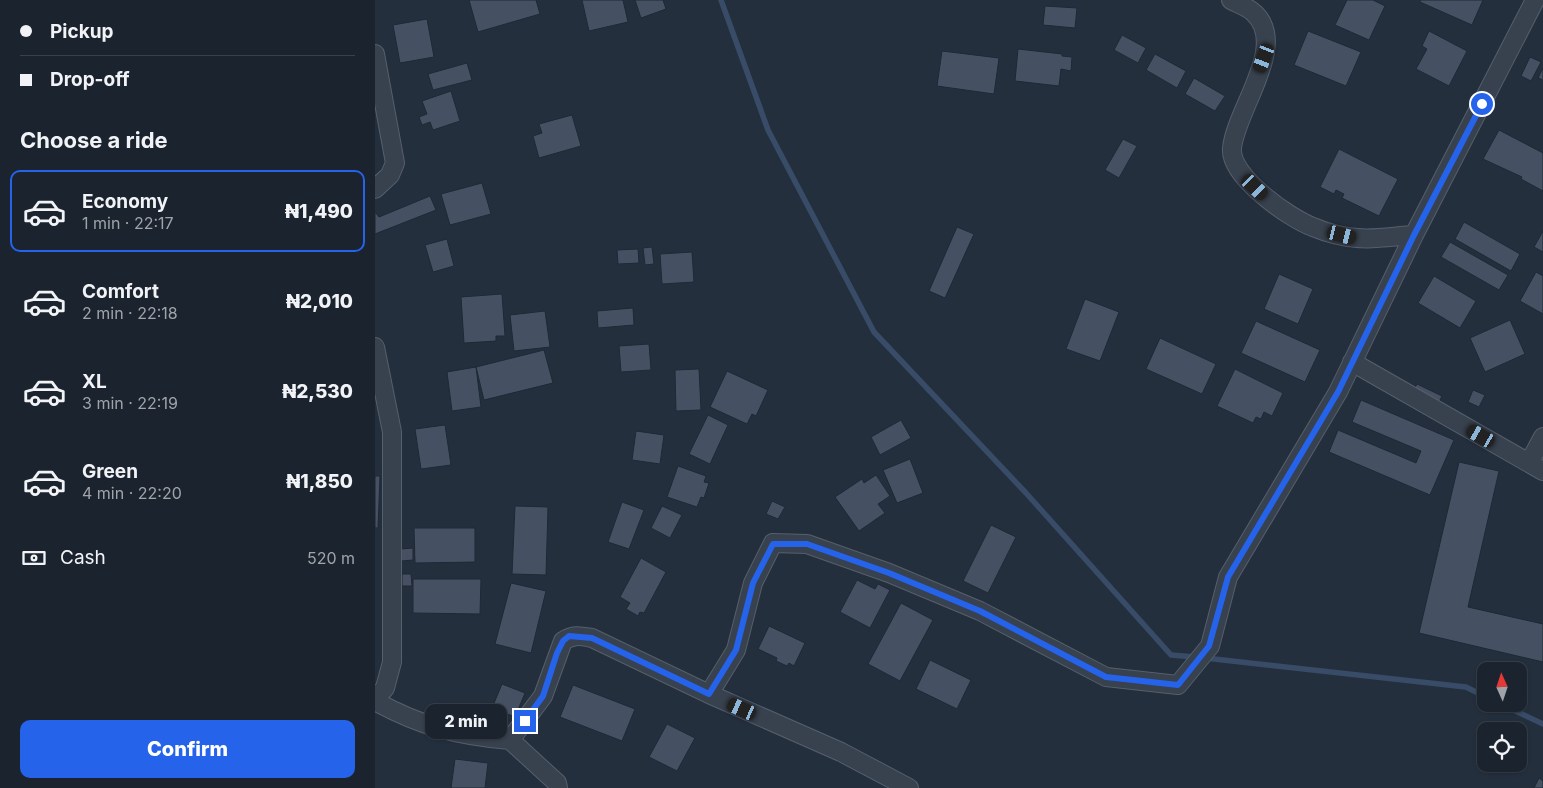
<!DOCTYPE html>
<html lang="en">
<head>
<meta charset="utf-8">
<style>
  body { margin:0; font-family:Inter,sans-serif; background:#282f3a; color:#f1f3f6; height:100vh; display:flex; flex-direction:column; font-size:19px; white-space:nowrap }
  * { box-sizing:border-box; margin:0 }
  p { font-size:16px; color:#a0a4aa }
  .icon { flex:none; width:28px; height:28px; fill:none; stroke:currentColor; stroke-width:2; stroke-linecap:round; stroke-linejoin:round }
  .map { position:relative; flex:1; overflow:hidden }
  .sheet { display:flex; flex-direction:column; background:#1b232e; width:375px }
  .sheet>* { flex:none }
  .top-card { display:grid; align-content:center; height:110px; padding:0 20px; background:#1b232e }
  .needle { width:32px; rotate:357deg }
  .tools { position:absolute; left:1102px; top:662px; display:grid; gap:10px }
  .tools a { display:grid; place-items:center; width:50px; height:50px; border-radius:10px; background:#1b232e; box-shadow:0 1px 4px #0004,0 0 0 1px #39404a; font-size:25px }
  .end { position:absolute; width:22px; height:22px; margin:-11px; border:6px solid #2563eb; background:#fff; box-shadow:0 0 0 2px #fff }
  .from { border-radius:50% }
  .bubble { position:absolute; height:35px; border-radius:10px; background:#1b232e; box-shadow:0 1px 4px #0004,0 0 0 1px #39404a; font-size:16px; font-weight:800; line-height:35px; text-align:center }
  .car { position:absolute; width:15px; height:30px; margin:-15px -8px; border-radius:6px; box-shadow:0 0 4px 1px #0007; background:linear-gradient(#222 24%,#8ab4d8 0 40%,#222 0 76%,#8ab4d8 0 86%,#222 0) }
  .top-card b { display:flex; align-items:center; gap:18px; height:48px; font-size:19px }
  .top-card b+b { border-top:1px solid #39404a }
  .top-card i { width:12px; height:12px; background:#f1f3f6 }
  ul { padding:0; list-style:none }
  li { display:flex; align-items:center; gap:15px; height:82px; margin:0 10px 8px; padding:0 10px; border:2px solid transparent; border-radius:10px }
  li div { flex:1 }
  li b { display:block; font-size:19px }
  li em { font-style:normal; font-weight:800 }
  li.on { border-color:#2563eb }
  li>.icon { width:45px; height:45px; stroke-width:1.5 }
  h2 { padding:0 20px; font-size:22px; line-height:60px }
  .pay { display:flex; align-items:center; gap:12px; height:55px; padding:0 20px; font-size:19px }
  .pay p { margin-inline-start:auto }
  .primary-button { display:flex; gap:10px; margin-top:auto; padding:10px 20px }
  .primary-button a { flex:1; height:58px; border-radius:10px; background:#2563eb; color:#fff; font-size:20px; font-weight:800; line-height:58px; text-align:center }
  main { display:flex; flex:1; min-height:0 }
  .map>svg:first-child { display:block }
</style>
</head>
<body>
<main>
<section class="sheet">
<div class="top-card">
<b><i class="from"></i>Pickup</b>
<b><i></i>Drop-off</b>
</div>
<h2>Choose a ride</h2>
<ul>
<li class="on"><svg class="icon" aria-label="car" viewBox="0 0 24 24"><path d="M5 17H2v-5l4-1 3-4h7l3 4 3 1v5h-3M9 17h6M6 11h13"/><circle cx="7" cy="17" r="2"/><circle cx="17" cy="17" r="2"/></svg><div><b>Economy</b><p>1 min · 22:17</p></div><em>₦1,490</em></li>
<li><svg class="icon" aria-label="car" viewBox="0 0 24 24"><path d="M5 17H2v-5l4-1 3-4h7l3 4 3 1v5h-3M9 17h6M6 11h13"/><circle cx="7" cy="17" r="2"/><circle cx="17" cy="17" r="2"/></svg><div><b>Comfort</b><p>2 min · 22:18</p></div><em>₦2,010</em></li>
<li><svg class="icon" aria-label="car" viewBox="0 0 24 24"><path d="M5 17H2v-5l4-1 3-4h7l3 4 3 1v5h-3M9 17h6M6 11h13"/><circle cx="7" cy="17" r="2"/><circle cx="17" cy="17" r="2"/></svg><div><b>XL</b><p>3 min · 22:19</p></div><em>₦2,530</em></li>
<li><svg class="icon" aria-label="car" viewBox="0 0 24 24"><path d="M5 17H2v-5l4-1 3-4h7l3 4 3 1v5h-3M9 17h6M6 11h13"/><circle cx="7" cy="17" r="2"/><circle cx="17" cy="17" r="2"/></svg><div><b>Green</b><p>4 min · 22:20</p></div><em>₦1,850</em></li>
</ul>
<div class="pay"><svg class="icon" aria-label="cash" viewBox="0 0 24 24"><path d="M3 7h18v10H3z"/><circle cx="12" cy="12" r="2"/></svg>Cash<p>520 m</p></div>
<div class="primary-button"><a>Confirm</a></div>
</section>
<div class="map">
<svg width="1168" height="788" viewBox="0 0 1168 788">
  <rect width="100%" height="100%" fill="#242f3e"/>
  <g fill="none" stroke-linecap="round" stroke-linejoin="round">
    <path stroke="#394c67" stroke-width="5.5" d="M346 0 393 130 499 332 651 493 796 655 820 657
      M830 658 1091 687 1111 697
      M1126 704 1168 724"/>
  </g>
  <path fill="#455162" stroke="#1f2835" d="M94 0H161L165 14 103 32Z
    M207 0H248L253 22 214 31Z
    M260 0H288L291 9 266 18Z
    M972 0H998L1010 6 994 40 960 25Z
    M1045 0H1108L1097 25 1045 2Z
    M670 6 702 8 700 28 668 25Z
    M52 19 59 57 25 63 18 25Z
    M933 31 986 52 971 86 919 65Z
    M1054 31 1092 51 1074 86 1041 69 1052 49 1047 46Z
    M747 35 771 48 763 63 739 50Z
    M643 49 687 54V56L697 57 696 71 686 69 684 86 640 81Z
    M567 51 624 58 619 94 562 86Z
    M780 54 811 71 802 88 771 70Z
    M1155 57 1166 62 1156 81 1146 76Z
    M92 63 97 80 58 90 53 74Z
    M1168 68V80L1163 78Z
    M819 78 850 96 840 111 810 94Z
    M76 91 85 121 58 130 55 122 47 125 44 117 52 114 47 101Z
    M197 115 206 146 164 158 158 136 167 133 164 124Z
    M1124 130 1168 153V191L1146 179 1147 177 1108 159Z
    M748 139 762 146 744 178 730 170Z
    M964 149 1023 179 1004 216 967 198 969 194 961 190 959 194 945 187Z
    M107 183 116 214 75 225 66 194Z
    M55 196 61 210 0 234V212L4 217Z
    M1089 222 1145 254 1136 271 1080 239Z
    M582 227 599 234 570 298 554 291Z
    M1168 231V252L1159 247Z
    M72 239 79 266 58 272 50 245Z
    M1075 242 1133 275 1124 290 1066 257Z
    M277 247 279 264 270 265 268 248Z
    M263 249 264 263 243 264 242 250Z
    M317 252 319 282 287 284 285 254Z
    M1161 272 1168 276V314L1145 301Z
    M904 274 938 289 923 324 889 309Z
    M1059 276 1101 301 1085 328 1043 303Z
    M127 294 130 336H121V341L89 343 86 297Z
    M710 299 744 312 725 361 691 349Z
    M258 308 259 325 223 328 222 311Z
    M170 311 175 347 139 351 135 315Z
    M1135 320 1150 354 1110 372 1095 338Z
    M881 321 945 350 930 382 866 353Z
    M785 338 841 364 827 394 771 369Z
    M274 344 276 370 246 372 244 346Z
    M169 350 178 383 109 400 101 367Z
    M101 367 106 407 77 411 72 372Z
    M324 369 326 410 301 411 300 370Z
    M860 369 908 393 897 416 889 412 886 419 881 417 878 423 842 406Z
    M352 371 393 390 381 416 377 414 372 424 335 407Z
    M1042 384 1067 396 1064 402 1039 389Z
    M1098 390 1110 395 1104 407 1093 402Z
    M986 400 1079 440 1055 495 954 452 963 430 1041 463 1046 451 977 422Z
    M333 415 353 425 335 464 314 454Z
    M526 420 536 438 505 455 496 437Z
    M70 425 76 465 46 469 40 429Z
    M261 431 289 435 285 464 257 460Z
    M535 459 548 493 522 503 508 470Z
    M1084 462 1124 471 1093 607 1168 624V662L1044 633Z
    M303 466 331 476 329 482 334 483 329 498 326 497 322 507 292 497Z
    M501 475 515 496 503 504 510 513 484 531 460 497 487 479 489 483Z
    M0 476H5L3 528H0Z
    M397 501 410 507 403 519 391 514Z
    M247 502 269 510 254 549 233 542Z
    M140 506 173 507 171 575 137 574Z
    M287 506 307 515 295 538 276 528Z
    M616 525 641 537 613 593 588 581Z
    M39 528H100V562L40 563Z
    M38 548V560L26 561V549Z
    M266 558 291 572 269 613 265 612 263 616 251 609 255 603 245 597Z
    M27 574H36L37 586H27Z
    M38 579H106L105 614 38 613Z
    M482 580 500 589 503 584 515 590 495 628 465 612Z
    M136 583 171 591 156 653 120 644Z
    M526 603 558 620 525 681 493 664Z
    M394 626 430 643 419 666 414 663 412 666 401 661 402 658 383 649Z
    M555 660 596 680 582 709 541 689Z
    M127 684 150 693 140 717 117 708Z
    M198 685 260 709 247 741 185 717Z
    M292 724 320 738 302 771 274 757Z
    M80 759 113 763 110 788H76Z
    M1164 778 1168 781V788H1159Z"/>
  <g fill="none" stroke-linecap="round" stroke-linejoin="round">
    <defs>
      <path id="minor" d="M856 0C863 4 873 7 879 13 914 45 861 109 857 148 854 176 914 218 938 227 950 232 968 237 982 238 1000 240 1020 236 1039 235
        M0 54 20 163 15 175 0 189
        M0 347 17 432V662L10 688 0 699
        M977 362 1168 471
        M1154 463 1168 437
        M334 694 361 650 378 583 398 543 432 544 514 573 605 611 731 677 803 685 835 646 853 577 963 392 1039 235 1160 0
        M0 701C45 726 84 736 135 740L168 696 188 641C198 634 206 636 217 638L334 694 466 752 534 788
        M135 740 182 783 183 788"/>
    </defs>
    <use href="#minor" stroke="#565f6c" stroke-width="20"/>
    <use href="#minor" stroke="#38414e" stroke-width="18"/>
  </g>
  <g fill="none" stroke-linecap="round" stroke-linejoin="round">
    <path stroke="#2563eb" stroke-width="6" d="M150 721 168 696 182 653 188 641 194 636 217 638 334 694 361 650 378 583 398 544H432L514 573 605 611 731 677 803 685 834 646 853 577 963 392 1039 235 1107 104"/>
  </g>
</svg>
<div class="tools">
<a><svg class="needle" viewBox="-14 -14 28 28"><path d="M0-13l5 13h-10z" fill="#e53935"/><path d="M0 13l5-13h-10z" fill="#a0a4aa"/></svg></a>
<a><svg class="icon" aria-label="locate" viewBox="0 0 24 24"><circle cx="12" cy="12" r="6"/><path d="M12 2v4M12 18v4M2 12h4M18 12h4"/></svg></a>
</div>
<i class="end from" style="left:1107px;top:104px"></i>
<i class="end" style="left:150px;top:721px"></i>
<div class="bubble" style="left:50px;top:704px;width:82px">2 min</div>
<i class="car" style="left:889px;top:58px;rotate:201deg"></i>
<i class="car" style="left:880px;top:187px;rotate:134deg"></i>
<i class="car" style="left:967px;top:235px;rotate:104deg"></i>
<i class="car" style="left:1106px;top:436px;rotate:300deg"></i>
<i class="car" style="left:367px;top:709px;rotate:294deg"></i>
</div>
</main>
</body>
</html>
